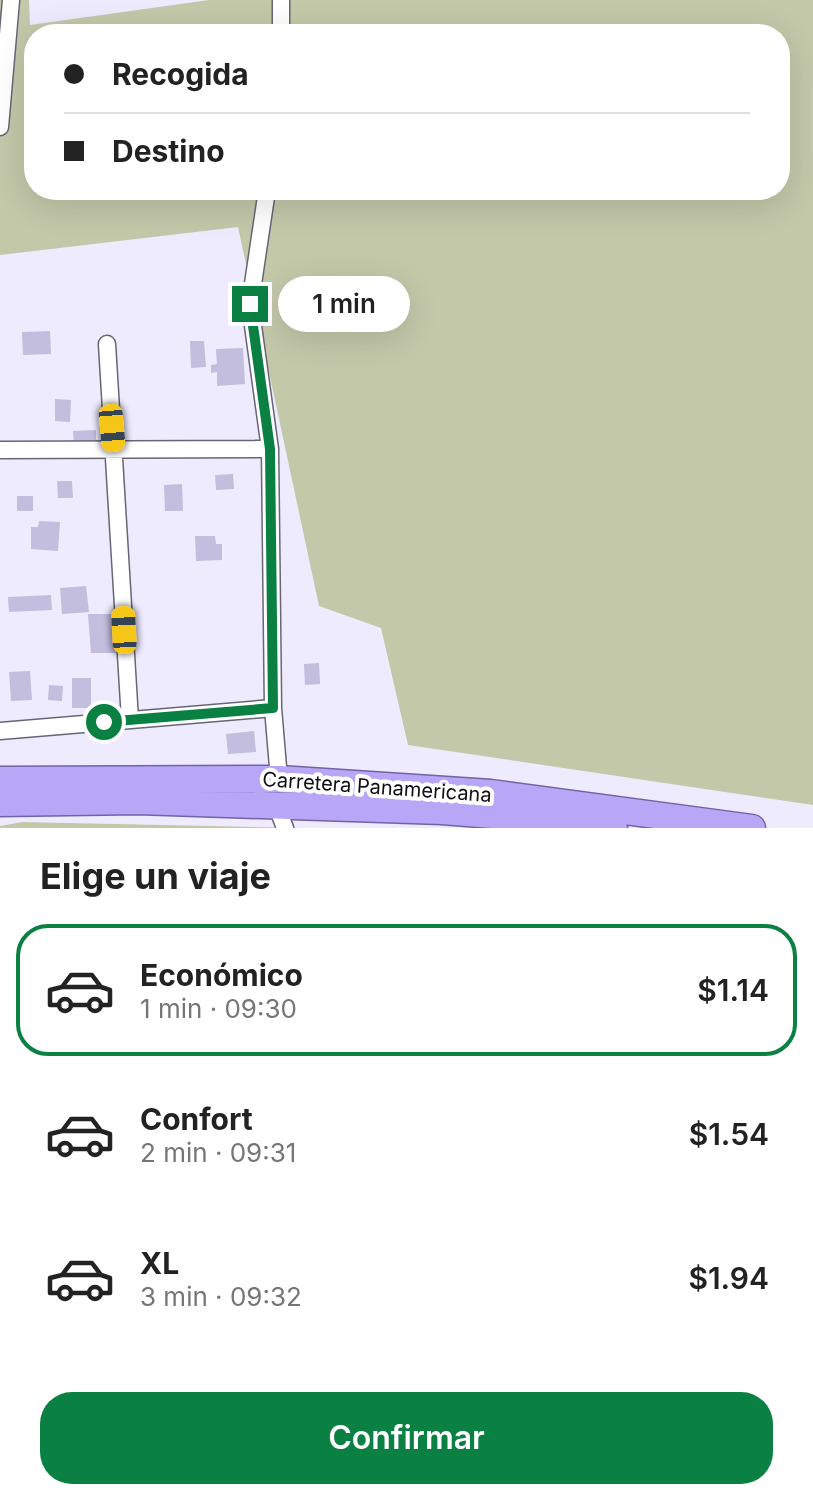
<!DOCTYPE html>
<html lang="es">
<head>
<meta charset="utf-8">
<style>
  body { margin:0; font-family:Inter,sans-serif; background:#f2f2f2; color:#222; height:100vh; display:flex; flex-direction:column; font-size:30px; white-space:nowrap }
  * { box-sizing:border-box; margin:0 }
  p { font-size:26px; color:#767676 }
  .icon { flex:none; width:44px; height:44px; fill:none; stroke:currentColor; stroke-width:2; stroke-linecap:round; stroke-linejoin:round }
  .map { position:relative; height:828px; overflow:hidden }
  .details { display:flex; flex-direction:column; background:#fff; flex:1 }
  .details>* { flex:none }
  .hud { position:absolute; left:24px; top:24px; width:766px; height:176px; border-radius:32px; box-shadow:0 8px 32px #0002; display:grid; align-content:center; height:176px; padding:0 40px; background:#fff }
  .end { position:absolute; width:36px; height:36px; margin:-18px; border:10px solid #0b8043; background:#fff; box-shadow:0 0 0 4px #fff }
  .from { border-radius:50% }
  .bubble { position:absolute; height:56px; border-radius:28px; background:#fff; box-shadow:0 8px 32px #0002; font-size:26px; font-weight:600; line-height:56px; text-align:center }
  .car { position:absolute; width:24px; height:48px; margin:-24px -12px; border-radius:10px; box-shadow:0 0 6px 2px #0007; background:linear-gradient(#f5c518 24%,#345 0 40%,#f5c518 0 76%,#345 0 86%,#f5c518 0) }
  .hud b { display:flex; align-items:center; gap:28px; height:76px; font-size:30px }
  .hud b+b { border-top:2px solid #e0e0e0 }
  .hud i { width:20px; height:20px; background:#222 }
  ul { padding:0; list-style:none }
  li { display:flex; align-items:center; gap:24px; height:132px; margin:0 16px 12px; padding:0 24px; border:4px solid transparent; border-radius:32px }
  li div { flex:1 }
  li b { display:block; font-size:30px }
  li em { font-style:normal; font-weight:600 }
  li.active { border-color:#0b8043 }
  li>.icon { width:72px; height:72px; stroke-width:1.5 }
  h2 { padding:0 40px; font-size:36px; line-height:96px }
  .action { display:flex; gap:16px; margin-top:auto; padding:16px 40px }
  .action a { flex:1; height:92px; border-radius:32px; background:#0b8043; color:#fff; font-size:32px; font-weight:600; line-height:92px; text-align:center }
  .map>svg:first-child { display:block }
</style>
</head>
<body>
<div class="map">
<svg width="813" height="828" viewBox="0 0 813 828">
  <rect width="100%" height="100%" fill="#eeebfe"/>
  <path fill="#c3c8a9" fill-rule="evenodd" d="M0 0H29L30 25 209 0H813V805L408 745 381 628 319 606 238 227 0 255ZM34 34H780V190H34Z
    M22 822 303 828H0V826Z"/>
  <path fill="#c3bdde" d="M50 331 51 354 23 355 22 332Z
    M190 341H204L206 367 191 368Z
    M243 348 245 384 217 386V372L211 373V365L217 364 216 349Z
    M55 399 71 400 70 422 55 421Z
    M96 430V446H74L73 431Z
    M233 474 234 489 216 490 215 475Z
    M57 481H72L73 498H58Z
    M182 484 183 511H165L164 485Z
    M17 496H33V511H17Z
    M39 521 60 522 58 551 31 549V527H38Z
    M195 536H215L216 544H222V560L196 561Z
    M86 586 89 612 62 614 60 588Z
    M51 595 52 610 9 612 8 597Z
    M88 614H112V633H117V653H91Z
    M319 663 320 684 305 685 304 664Z
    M30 671 32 700 11 701 9 672Z
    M72 678H91V708H72Z
    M49 685 63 686 62 701 48 700Z
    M254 731 256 752 228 754 226 734Z"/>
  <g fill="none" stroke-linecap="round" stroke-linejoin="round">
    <defs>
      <path id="minor" d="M281 0V34
        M0 127 11 0
        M267 190 250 304 270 449 273 708 279 779
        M107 344 130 720
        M0 450 270 449
        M0 731 273 708
        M277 807 285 828"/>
      <path id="trunk" d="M0 780 279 779 491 793 752 828
        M0 803 138 801 442 811 568 821 614 828"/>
    </defs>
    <use href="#minor" stroke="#686575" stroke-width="19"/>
    <use href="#trunk" stroke="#7262a6" stroke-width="29"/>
    <use href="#minor" stroke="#fff" stroke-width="16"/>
    <use href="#trunk" stroke="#b8a6f6" stroke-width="26"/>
  </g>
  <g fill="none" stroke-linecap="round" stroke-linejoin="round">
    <path stroke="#0b8043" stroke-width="10" d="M104 722 273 708 270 449 250 304"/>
  </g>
  <g text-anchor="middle" stroke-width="8" stroke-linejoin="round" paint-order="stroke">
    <g font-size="20" fill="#100f15" stroke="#fff">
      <text transform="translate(377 787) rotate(4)" y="7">Carretera Panamericana</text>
    </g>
  </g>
</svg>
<i class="end from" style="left:104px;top:722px"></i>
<i class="end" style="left:250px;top:304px"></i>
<div class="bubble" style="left:278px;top:276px;width:132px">1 min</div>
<i class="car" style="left:112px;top:428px;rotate:175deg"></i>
<i class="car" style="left:124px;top:630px;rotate:357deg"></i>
<div class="hud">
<b><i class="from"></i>Recogida</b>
<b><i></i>Destino</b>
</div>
</div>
<section class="details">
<h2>Elige un viaje</h2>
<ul>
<li class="active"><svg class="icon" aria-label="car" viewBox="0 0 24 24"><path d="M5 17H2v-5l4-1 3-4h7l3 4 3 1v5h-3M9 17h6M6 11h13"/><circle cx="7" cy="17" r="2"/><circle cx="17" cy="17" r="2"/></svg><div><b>Económico</b><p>1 min · 09:30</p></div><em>$1.14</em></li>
<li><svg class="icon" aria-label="car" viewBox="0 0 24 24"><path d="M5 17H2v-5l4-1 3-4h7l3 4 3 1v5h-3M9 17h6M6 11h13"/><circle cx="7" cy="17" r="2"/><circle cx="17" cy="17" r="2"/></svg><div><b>Confort</b><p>2 min · 09:31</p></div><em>$1.54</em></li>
<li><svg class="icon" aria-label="car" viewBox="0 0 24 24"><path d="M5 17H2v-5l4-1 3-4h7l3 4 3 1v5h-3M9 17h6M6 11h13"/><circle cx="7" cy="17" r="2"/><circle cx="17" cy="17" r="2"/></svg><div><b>XL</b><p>3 min · 09:32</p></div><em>$1.94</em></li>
</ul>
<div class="action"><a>Confirmar</a></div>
</section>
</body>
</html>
